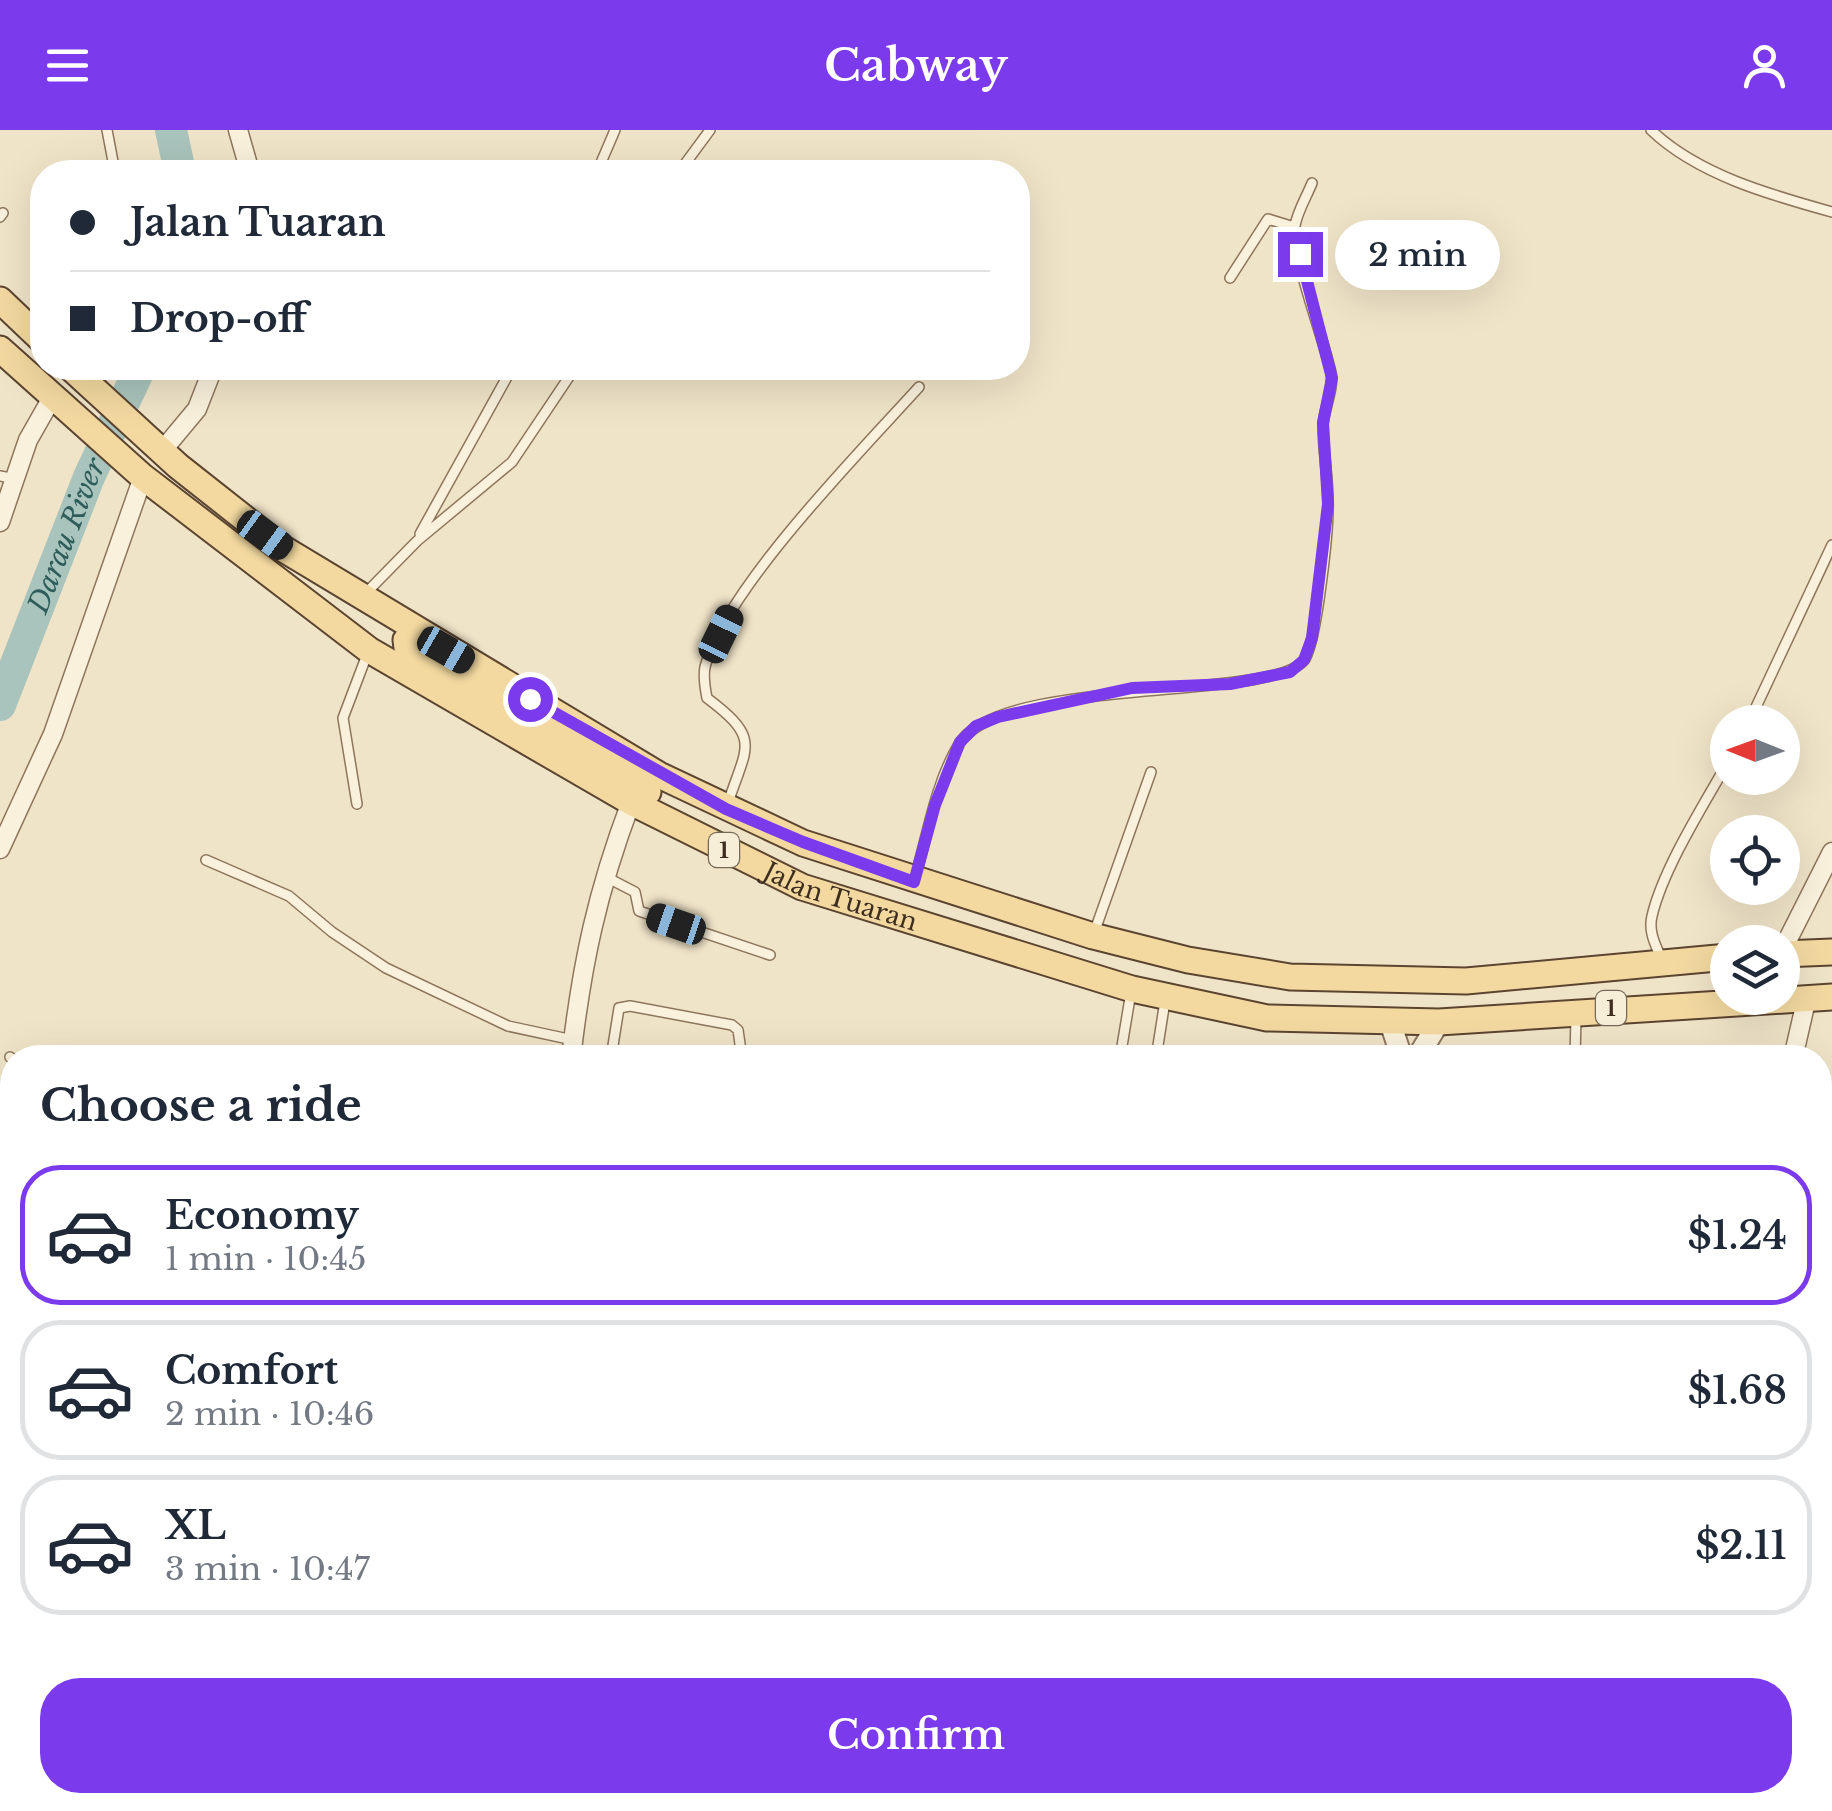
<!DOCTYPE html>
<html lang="en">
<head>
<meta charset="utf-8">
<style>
  body { margin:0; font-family:"Libre Baskerville",serif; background:#f6f6f7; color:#1f2937; height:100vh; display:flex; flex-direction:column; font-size:38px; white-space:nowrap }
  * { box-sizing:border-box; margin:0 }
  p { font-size:32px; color:#747a83 }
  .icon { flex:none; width:55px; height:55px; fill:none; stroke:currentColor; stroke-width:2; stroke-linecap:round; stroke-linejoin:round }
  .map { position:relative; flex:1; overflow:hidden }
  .side { position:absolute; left:0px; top:915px; width:1832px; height:768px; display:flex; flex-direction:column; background:#fff; border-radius:40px 40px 0 0; box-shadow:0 10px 40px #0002 }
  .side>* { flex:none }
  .banner { position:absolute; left:30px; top:30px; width:1000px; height:220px; border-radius:40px; box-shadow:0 10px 40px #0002; display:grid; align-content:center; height:220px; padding:0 40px; background:#fff }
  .needle { width:65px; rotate:271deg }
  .buttons { position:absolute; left:1710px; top:575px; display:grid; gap:20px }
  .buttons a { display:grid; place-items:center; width:90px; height:90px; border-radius:50%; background:#fff; box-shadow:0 10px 40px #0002; font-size:50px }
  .end { position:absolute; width:45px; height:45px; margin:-22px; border:12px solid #7c3aed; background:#fff; box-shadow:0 0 0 5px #fff }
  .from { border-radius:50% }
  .bubble { position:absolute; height:70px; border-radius:35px; background:#fff; box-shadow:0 10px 40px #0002; font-size:32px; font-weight:600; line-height:70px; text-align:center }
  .car { position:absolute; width:30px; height:60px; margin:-30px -15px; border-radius:12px; box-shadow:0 0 8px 2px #0007; background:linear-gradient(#222 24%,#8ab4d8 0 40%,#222 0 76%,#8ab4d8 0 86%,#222 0) }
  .banner b { display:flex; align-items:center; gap:35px; height:95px; font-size:38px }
  .banner b+b { border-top:2px solid #e0e1e3 }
  .banner i { width:25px; height:25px; background:#1f2937 }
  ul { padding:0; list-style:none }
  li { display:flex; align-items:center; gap:30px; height:140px; margin:0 20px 15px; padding:0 20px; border:5px solid #e0e1e3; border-radius:40px }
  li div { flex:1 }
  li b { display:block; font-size:38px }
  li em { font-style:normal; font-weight:600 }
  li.active { border-color:#7c3aed }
  li>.icon { width:90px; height:90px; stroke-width:1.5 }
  h2 { padding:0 40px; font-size:45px; line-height:120px }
  .cta { display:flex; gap:20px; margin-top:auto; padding:20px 40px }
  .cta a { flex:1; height:115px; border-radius:40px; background:#7c3aed; color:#fff; font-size:40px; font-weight:600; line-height:115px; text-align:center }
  header { display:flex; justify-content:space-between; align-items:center; height:130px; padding:0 40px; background:#7c3aed; color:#fff; font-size:45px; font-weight:600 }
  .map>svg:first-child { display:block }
</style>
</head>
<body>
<header><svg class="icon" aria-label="menu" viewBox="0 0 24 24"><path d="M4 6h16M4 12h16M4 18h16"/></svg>Cabway<svg class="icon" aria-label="person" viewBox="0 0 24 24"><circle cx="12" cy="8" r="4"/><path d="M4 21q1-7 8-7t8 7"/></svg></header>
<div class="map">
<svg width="1832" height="1681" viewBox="0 0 1832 1681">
  <rect width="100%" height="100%" fill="#f0e4c8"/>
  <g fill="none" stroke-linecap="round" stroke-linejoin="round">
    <g stroke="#a9c4bc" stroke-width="32">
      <path d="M171 0 180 42"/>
      <path id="s1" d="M0 575 89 347 140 238"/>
    </g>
    <defs>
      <path id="service" d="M107 0 115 42
        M1651 0C1698 45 1771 65 1832 82
        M597 42 615 0
        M679 42 710 0
        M0 87 3 83
        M1230 148 1268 89 1294 97
        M0 346 15 349
        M420 404 512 238
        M363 466 417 411 512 332 575 238
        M1749 592 1832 415
        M357 674 343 588 368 522
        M727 676C746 616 763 610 707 568 705 558 703 547 705 537 724 460 862 320 919 257
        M206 730 289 766 332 802 386 838 508 896 573 910
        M916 744C928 702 936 652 959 614 1000 545 1279 572 1305 529 1317 508 1329 399 1328 371 1328 346 1323 321 1323 295 1324 278 1334 260 1331 243 1324 209 1291 125 1295 96 1297 82 1307 66 1312 53
        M606 747 635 762 639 781 770 825
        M1094 803 1151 642
        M1662 830C1656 816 1648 802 1652 786 1663 739 1704 674 1728 632
        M10 927 12 929
        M611 928 619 878 630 876 732 895 738 900 742 928
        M1120 928 1131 862
        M1156 928 1165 871
        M1575 928 1576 887
        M0 1002 12 1001"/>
      <path id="minor" d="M238 0 250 42
        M162 321 197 279 213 238
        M0 392 28 310 53 266
        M0 719 53 604 143 347
        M1782 821 1832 722
        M571 928C582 833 597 762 631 672
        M1793 928 1807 867
        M0 1379 12 1384
        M1820 1448 1832 1452
        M0 1561 12 1566
        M216 1681 220 1670
        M628 1681V1670
        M1623 1681 1626 1670"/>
      <path id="tertiary" d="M1390 892 1402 928
        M1417 928 1439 892
        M1366 1681 1368 1670"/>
      <g id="primary">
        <path d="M0 170 42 210"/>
        <path id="s2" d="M0 219 143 347 369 520 631 672 802 757 1132 859 1267 888 1439 892 1832 867"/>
        <path d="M71 238 178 336 282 418 659 645 803 713 1093 806 1188 830 1290 847 1466 851 1728 827"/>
        <path d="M414 501 406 510 407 518 417 528 648 662"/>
        <path d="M1782 824 1832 822"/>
      </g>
    </defs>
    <use href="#service" stroke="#8d765c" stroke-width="12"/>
    <use href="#minor" stroke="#8d765c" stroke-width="21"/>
    <use href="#tertiary" stroke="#8d765c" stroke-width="24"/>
    <use href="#primary" stroke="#5b4430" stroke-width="29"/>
    <use href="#service" stroke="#faf1dc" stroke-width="9"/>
    <use href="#minor" stroke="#faf1dc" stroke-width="18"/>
    <use href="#tertiary" stroke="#faf1dc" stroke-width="20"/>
    <use href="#primary" stroke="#f3d9a0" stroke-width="25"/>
  </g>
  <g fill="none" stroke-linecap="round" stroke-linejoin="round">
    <path stroke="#7c3aed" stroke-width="12" d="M530 569 726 679 803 712 914 752 935 675 960 612 976 596 998 587 1132 558 1230 554 1290 542 1304 530 1312 508 1328 374 1323 293 1332 248 1300 124"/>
  </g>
  <g text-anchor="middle" stroke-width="9" stroke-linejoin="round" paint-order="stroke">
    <g fill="#f7eed8" stroke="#756857" stroke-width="2.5">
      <rect x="709" y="703" width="30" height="34" rx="8"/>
      <rect x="1596" y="861" width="30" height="34" rx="8"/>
    </g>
    <g font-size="22" font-weight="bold" fill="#3d2e20">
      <text x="724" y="728">1</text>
      <text x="1611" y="886">1</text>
    </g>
    <g font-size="25" fill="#3d2e20" stroke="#f7eed8">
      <text dy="9" stroke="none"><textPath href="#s2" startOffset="1010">Jalan Tuaran</textPath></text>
    </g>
    <g font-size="28" font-style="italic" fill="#2f5d5a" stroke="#f7eed8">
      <text dy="10" stroke="none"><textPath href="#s1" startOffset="182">Darau River</textPath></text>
    </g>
  </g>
</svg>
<div class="buttons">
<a><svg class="needle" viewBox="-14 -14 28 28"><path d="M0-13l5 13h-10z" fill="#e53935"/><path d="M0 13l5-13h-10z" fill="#747a83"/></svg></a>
<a><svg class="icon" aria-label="locate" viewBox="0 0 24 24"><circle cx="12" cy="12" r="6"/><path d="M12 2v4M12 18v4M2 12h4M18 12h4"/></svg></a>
<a><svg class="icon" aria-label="layers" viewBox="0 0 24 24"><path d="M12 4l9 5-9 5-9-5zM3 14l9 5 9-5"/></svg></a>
</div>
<i class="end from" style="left:530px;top:569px"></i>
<i class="end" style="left:1300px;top:124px"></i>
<div class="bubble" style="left:1335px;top:90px;width:165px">2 min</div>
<i class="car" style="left:265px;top:405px;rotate:126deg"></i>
<i class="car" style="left:721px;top:504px;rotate:26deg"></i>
<i class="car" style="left:446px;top:520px;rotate:120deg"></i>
<i class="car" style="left:676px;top:794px;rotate:289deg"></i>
<div class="banner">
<b><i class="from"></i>Jalan Tuaran</b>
<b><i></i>Drop-off</b>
</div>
<section class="side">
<h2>Choose a ride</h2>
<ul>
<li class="active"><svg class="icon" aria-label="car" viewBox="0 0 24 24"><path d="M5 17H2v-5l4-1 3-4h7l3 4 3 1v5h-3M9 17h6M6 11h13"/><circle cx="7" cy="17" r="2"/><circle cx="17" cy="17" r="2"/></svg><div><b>Economy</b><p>1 min · 10:45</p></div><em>$1.24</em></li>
<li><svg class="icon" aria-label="car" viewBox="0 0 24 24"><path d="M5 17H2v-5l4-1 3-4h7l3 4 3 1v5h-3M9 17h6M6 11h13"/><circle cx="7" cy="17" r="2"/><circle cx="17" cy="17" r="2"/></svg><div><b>Comfort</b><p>2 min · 10:46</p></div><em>$1.68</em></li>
<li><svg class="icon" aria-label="car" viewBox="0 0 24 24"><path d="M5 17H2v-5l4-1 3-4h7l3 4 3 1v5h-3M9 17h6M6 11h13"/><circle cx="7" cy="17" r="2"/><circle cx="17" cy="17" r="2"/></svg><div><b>XL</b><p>3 min · 10:47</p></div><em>$2.11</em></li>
</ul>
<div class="cta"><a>Confirm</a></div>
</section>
</div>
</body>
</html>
